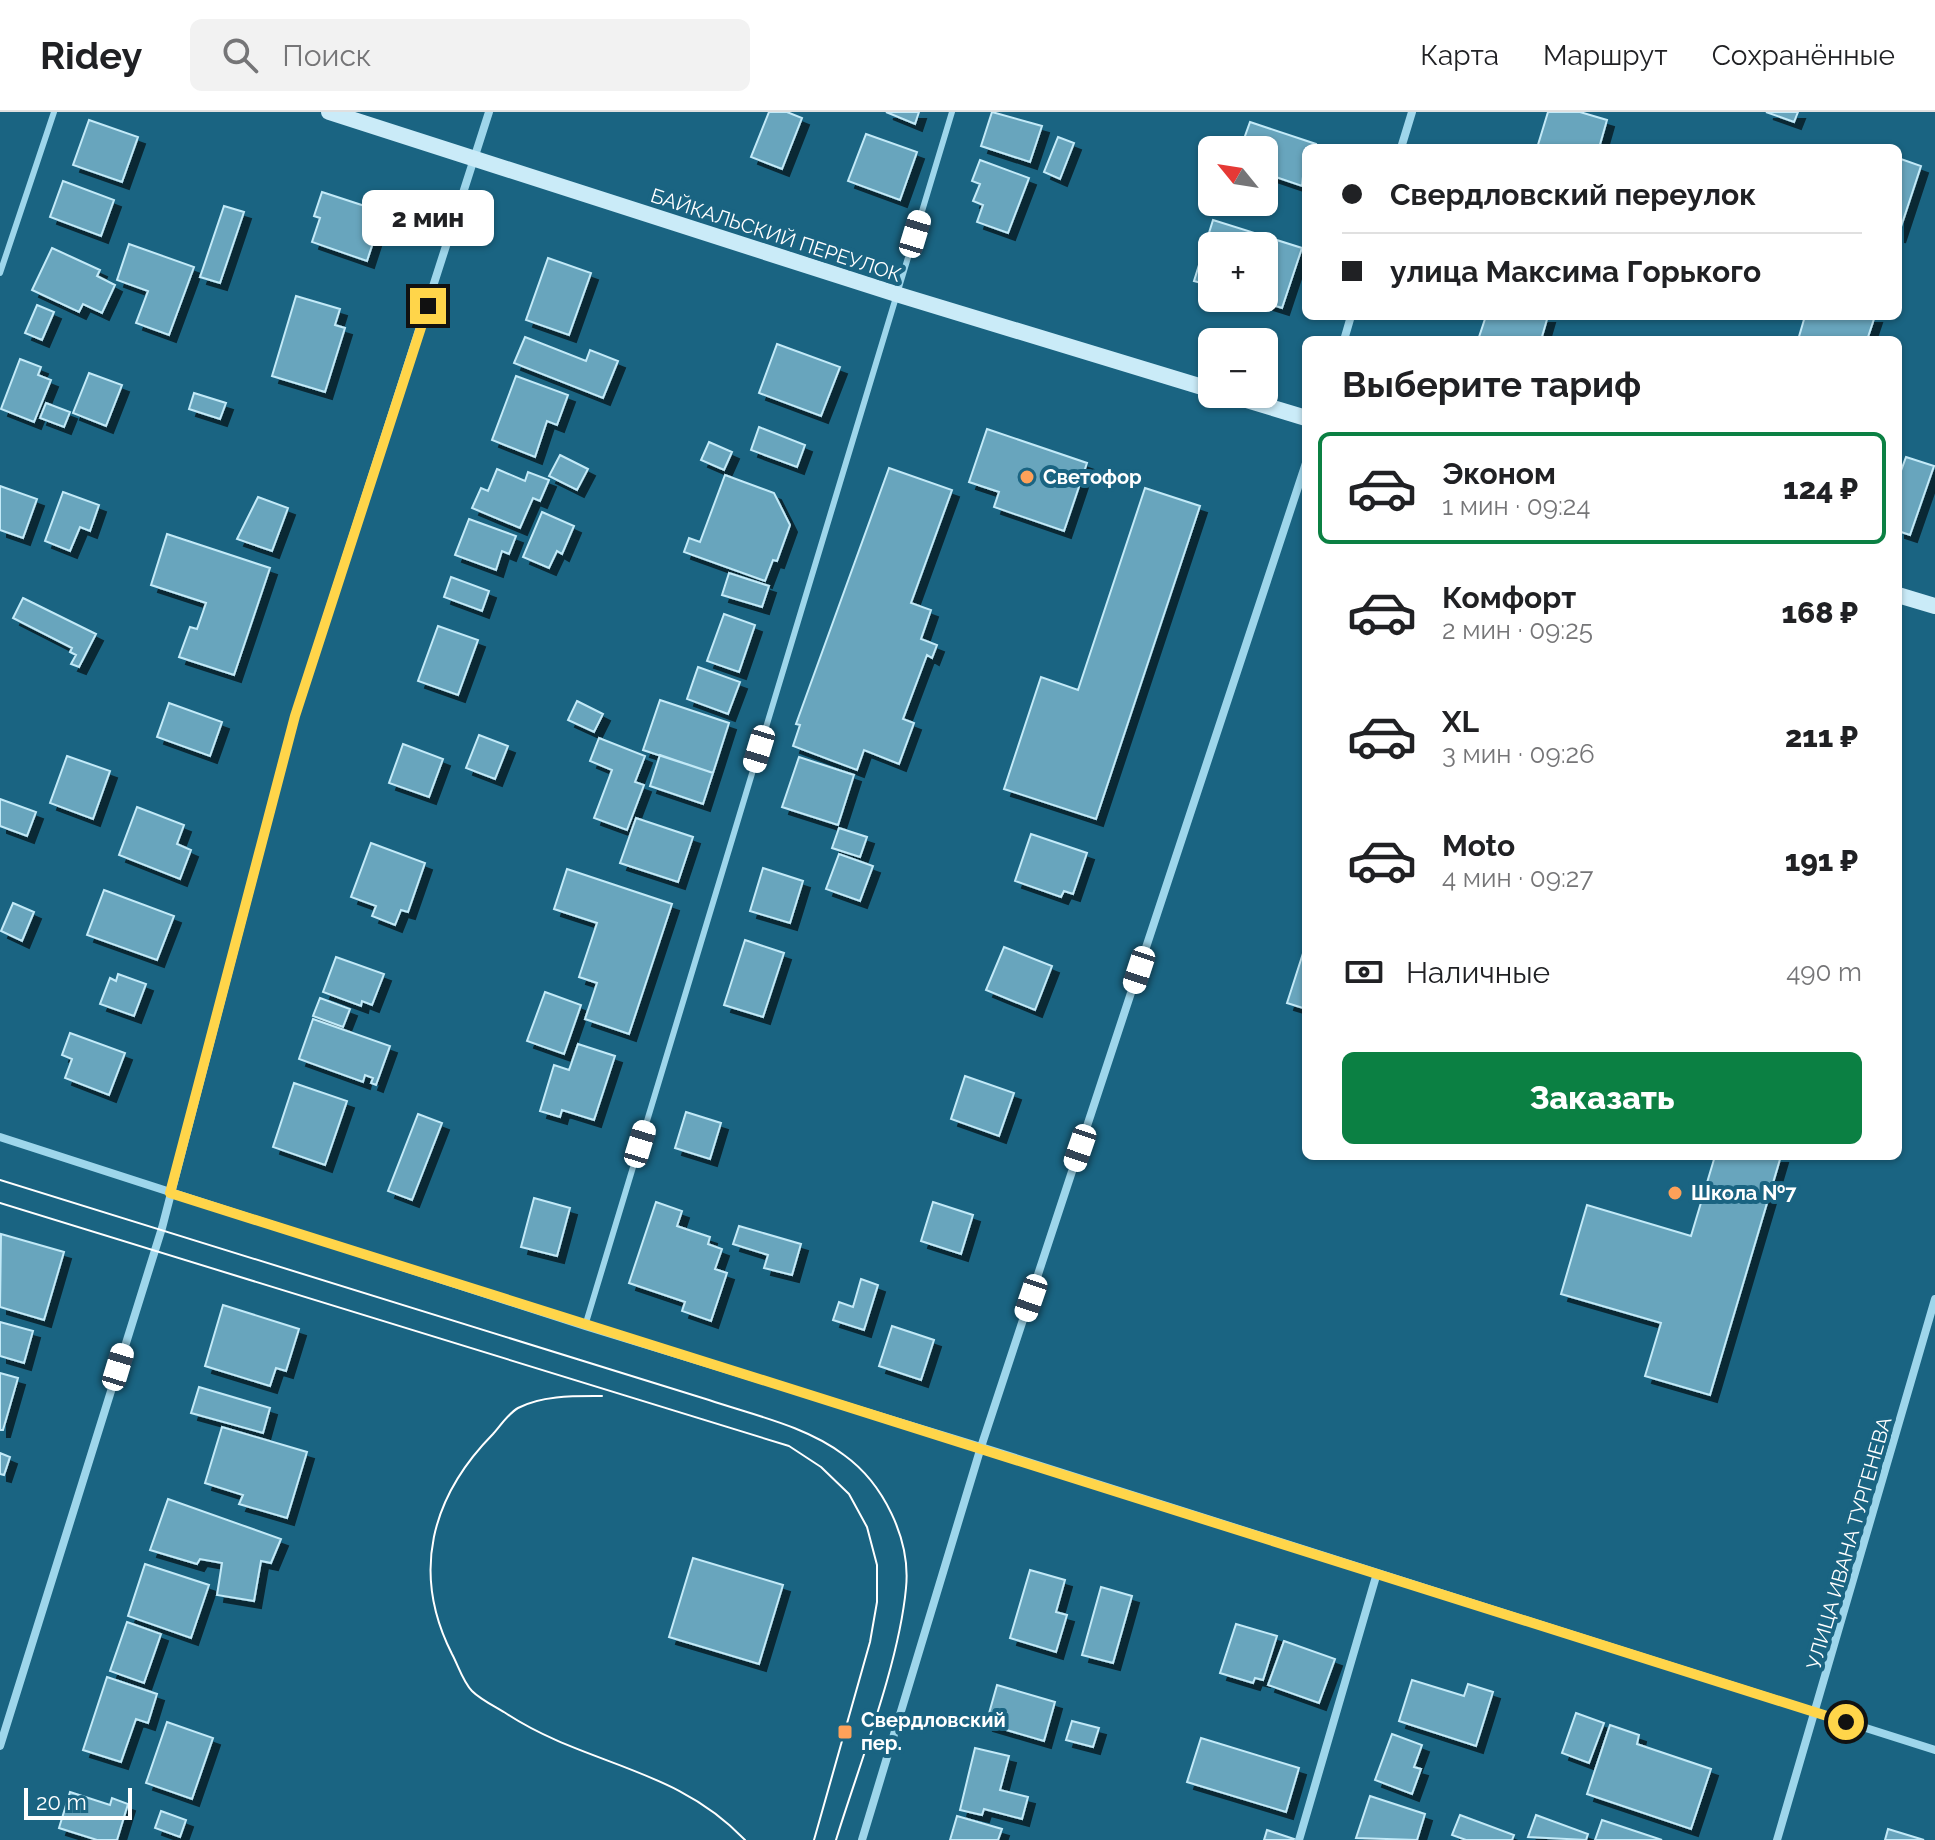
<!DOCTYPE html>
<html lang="ru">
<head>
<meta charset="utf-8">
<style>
  body { margin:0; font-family:Raleway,sans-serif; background:#f2f2f2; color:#202124; height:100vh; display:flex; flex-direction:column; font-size:30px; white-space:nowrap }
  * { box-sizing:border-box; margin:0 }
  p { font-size:26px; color:#757577 }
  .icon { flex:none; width:44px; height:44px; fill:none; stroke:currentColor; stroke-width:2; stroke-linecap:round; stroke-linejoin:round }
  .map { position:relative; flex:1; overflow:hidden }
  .sheet { position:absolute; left:1302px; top:224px; width:600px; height:824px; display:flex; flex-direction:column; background:#fff; border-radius:12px; box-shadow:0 2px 6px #0004 }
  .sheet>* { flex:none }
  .top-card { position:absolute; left:1302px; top:32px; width:600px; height:176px; border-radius:12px; box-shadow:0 2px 6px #0004; display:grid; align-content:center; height:176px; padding:0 40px; background:#fff }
  .needle { width:52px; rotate:300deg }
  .buttons { position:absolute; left:1198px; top:24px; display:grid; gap:16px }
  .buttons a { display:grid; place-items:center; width:80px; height:80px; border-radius:12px; background:#fff; box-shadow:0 2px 6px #0004; font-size:40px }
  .scale { position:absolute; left:24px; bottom:20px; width:108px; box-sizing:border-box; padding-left:8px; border:4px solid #fff; border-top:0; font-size:22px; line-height:28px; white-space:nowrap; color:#fff; -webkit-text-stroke:6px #1a6482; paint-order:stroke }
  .end { position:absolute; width:36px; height:36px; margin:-18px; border:10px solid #ffd54a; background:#111; box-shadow:0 0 0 4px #111 }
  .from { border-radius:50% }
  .bubble { position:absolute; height:56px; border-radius:12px; background:#fff; box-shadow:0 2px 6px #0004; font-size:26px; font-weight:800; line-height:56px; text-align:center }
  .car { position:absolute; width:24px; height:48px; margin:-24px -12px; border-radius:10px; box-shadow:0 0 6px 2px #0007; background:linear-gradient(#fff 24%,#345 0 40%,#fff 0 76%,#345 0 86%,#fff 0) }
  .top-card b { display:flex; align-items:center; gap:28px; height:76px; font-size:30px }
  .top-card b+b { border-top:2px solid #e0e0e0 }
  .top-card i { width:20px; height:20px; background:#202124 }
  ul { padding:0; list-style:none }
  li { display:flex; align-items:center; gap:24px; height:112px; margin:0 16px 12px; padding:0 24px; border:4px solid transparent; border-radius:12px }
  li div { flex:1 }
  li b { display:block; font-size:30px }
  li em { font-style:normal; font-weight:800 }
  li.active { border-color:#0b8043 }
  li>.icon { width:72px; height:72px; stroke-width:1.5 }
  h2 { padding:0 40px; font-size:36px; line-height:96px }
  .pay { display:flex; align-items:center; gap:20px; height:88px; padding:0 40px; font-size:30px }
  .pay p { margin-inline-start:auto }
  .cta { display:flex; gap:16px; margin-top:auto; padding:16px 40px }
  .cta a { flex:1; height:92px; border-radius:12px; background:#0b8043; color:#fff; font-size:32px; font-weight:800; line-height:92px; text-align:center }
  header { display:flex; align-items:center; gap:48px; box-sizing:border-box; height:112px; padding:0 40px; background:#fff; border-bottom:2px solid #e0e0e0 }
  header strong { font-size:38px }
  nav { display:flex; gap:44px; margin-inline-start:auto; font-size:28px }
  .search { width:560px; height:72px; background:#f2f2f2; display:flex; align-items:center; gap:20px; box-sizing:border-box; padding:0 28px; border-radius:12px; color:#757577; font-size:30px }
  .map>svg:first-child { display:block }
</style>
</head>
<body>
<header>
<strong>Ridey</strong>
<div class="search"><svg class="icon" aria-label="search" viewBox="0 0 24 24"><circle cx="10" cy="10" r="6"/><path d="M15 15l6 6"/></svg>Поиск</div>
<nav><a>Карта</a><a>Маршрут</a><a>Сохранённые</a></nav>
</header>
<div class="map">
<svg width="1935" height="1728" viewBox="0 0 1935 1728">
  <defs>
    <filter id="shadow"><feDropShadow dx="7" dy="7" stdDeviation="0" flood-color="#0009"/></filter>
  </defs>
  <rect width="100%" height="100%" fill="#1a6482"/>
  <path fill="#68a5bd" stroke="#c3eaf8" stroke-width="2" filter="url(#shadow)" d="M769 0H787L802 6 782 57 751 45Z
    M886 0H919L915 12Z
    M992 0 1042 14 1030 50 981 34Z
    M1548 0H1580L1607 8 1599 36H1537Z
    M1766 0H1798L1794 10Z
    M89 8 138 25 122 70 73 53Z
    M1250 10 1316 32 1315 36H1306L1302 74 1264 61V38H1240Z
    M866 22 917 40 900 88 848 69Z
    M1058 25 1074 31 1060 67 1044 60Z
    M1898 46 1921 54 1898 124Z
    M980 48 1029 66 1008 121 977 110 983 93 973 89 980 72 972 69Z
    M63 69 114 88 101 124 50 105Z
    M322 80 383 100 367 149 312 130 320 106 314 104Z
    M224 94 244 100 220 171 200 165Z
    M1213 108 1302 136 1282 196 1250 186H1264V134H1212V174L1194 169Z
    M129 132 194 155 169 223 136 211 148 179 117 168Z
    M52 136 100 158 97 164 115 173 102 201 83 192 79 200 32 178Z
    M548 146 591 161 569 223 526 208Z
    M296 184 340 197 335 213 345 216 325 280 272 264Z
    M37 193 54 200 42 228 25 221Z
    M1486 204H1548L1541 228H1478Z
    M1805 204H1875L1867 228H1798Z
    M525 225 586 249 590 238 618 249 603 286 514 251Z
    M777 232 840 255 821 304 759 281Z
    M20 247 41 255 38 263 51 268 34 310 1 297Z
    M89 261 122 273 106 314 73 301Z
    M516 264 568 283 557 313 547 309 535 345 492 328Z
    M194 281 226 291 220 307 189 297Z
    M46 291 70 300 64 315 40 306Z
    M759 315 805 333 797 355 751 338Z
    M987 317 1087 351 1064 419 994 395 999 380 969 370Z
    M709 330 732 340 724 358 701 348Z
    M560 343 588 357 577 378 549 364Z
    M1906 345 1934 354 1910 423 1898 419V367Z
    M889 356 952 378 911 491 931 498 921 527 937 533 932 546 927 543 903 607 914 611 899 652 864 638 857 658 793 634 800 613 796 612Z
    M497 357 525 369 528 360 549 368 540 389 533 386 520 416 472 396 481 376 488 379Z
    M725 363 774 381 790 413 777 449 773 448 765 469 684 440 689 426 700 430Z
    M0 374 37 387 23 426 0 418Z
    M1145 376 1200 394 1096 707 1004 677 1041 565 1078 578Z
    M63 380 99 393 90 419 80 415 70 439 45 429Z
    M258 385 288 396 272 439 237 427Z
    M542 400 574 414 562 442 557 439 549 456 523 445Z
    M469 407 516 424 509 442 502 439 496 458 455 443Z
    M167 422 270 456 234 563 179 545 190 515 197 517 206 491 151 473Z
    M729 461 769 474 762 495 722 483Z
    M451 465 489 479 482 499 444 485Z
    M23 486 96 522 79 555 71 552 76 543 70 540 72 536 13 506Z
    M724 502 755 513 739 560 707 549Z
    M438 514 478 528 458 583 418 569Z
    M698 555 740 570 728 602 687 587Z
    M660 588 729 611 713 661 643 638Z
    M577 589 603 602 594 620 568 608Z
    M169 591 222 610 210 644 157 625Z
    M479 623 508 634 495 667 466 656Z
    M599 626 645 644 635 670 644 673 627 718 594 706 612 658 590 649Z
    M403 632 443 647 429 685 389 671Z
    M660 643 713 661 703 692 650 674Z
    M67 644 110 659 93 707 50 691Z
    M799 645 854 663 838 713 782 695Z
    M0 687 36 700 27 724 0 714Z
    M137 695 184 713 177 732 191 738 180 767 119 743Z
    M636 706 693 725 678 770 620 751Z
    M839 716 867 725 860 745 832 736Z
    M1031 722 1087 741 1073 782 1064 779 1061 785 1015 769Z
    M371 731 425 751 408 800 401 798 395 813 372 804 376 794 351 785Z
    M839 742 873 754 860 789 826 777Z
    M763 756 803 769 790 811 750 799Z
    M567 757 672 792 629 922 585 907 597 871 579 865 597 811 554 797Z
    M104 778 174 804 157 848 87 823Z
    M13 791 34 800 22 829 1 819Z
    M745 828 784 841 763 905 724 893Z
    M1306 832V897L1287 891Z
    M1004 835 1052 854 1035 898 986 878Z
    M336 845 384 862 372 893 362 889 361 894 323 880Z
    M118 862 146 872 134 904 100 892 110 866 116 869Z
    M545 880 581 893 564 942 527 929Z
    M320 886 350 897 343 915 313 904Z
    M313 907 390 934 376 973 371 971 373 966 365 963 363 970 299 947Z
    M70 921 125 941 109 983 65 966 72 947 62 943Z
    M578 932 615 944 594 1008 562 998 560 1005 540 999 554 953 569 958Z
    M965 964 1014 981 999 1024 951 1007Z
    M294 971 347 989 325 1053 273 1035Z
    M686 1000 721 1011 710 1047 675 1036Z
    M418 1002 442 1011 412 1088 388 1079Z
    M1715 1044H1781L1710 1283 1645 1264 1661 1211 1561 1182 1587 1093 1691 1124Z
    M534 1086 570 1096 557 1144 521 1135Z
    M656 1090 682 1099 677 1114 710 1125 708 1132 722 1137 715 1157 727 1161 711 1209 682 1199 685 1190 629 1171Z
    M933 1090 973 1103 961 1142 921 1129Z
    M739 1114 801 1132 792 1163 764 1156 768 1143 733 1132Z
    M1 1122 64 1140 44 1208 0 1195Z
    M861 1167 878 1173 864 1218 833 1208 839 1190 853 1195Z
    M223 1193 299 1217 286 1259 276 1256 270 1274 205 1254Z
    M0 1210 33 1219 24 1251 0 1244Z
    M892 1214 934 1228 921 1268 879 1254Z
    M0 1261 18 1266 3 1318H0Z
    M199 1275 270 1296 263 1321 191 1301Z
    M222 1315 307 1340 287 1406 239 1392 243 1383 205 1371Z
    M0 1341 10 1345 4 1363 0 1362Z
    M168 1387 281 1427 271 1451 261 1449 254 1489 217 1483 222 1451 200 1447 197 1452 150 1438Z
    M693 1446 783 1473 759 1552 669 1525Z
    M145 1452 209 1473 191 1526 128 1504Z
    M1030 1458 1065 1468 1056 1500 1067 1503 1056 1540 1010 1526Z
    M1101 1475 1132 1484 1113 1551 1082 1543Z
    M127 1510 161 1522 144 1571 110 1559Z
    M1236 1512 1277 1524 1263 1568 1255 1566 1253 1571 1220 1561Z
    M1284 1529 1335 1547 1319 1591 1268 1573Z
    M107 1565 157 1582 148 1611 136 1607 121 1650 83 1638Z
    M1412 1568 1464 1584 1468 1572 1493 1580 1476 1634 1399 1609Z
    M997 1573 1055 1590 1044 1629 986 1612Z
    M1576 1601 1604 1611 1589 1651 1562 1641Z
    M1072 1609 1099 1616 1093 1635 1066 1628Z
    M167 1610 213 1626 192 1687 146 1671Z
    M1610 1613 1639 1623 1637 1632 1711 1657 1691 1717 1587 1682Z
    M1392 1622 1422 1633 1414 1655 1421 1657 1412 1682 1375 1668Z
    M1201 1626 1299 1656 1286 1700 1187 1670Z
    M975 1636 1009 1644 1000 1678 1028 1685 1022 1707 984 1697 982 1703 960 1698Z
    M70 1680 110 1693 112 1686 128 1692 117 1728H97L59 1716Z
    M1370 1684 1425 1702 1417 1728 1356 1726Z
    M161 1699 186 1708 180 1725 155 1716Z
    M1460 1703 1514 1723 1512 1728H1466L1452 1723Z
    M1536 1703 1588 1722 1586 1728 1528 1725Z
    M957 1704 1002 1717 998 1728H950Z
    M1602 1708 1662 1728H1595Z
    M1888 1717 1924 1728H1885Z
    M1267 1718 1294 1727 1293 1728H1264Z"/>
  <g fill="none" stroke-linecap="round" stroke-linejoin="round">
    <path stroke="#9ed6eb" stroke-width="6" d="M0 161 54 0
      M585 1214 952 0"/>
    <path stroke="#9ed6eb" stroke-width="8" d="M1401 36 1412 0
      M1344 228 1351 204
      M0 1025 585 1214 981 1335 1935 1638
      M0 1634 162 1116 295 604 489 0
      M862 1728 981 1335 1306 351
      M1299 1728 1377 1461
      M1777 1728 1935 1187"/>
    <path stroke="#caebf8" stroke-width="16" d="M329 0 896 182 1212 278
      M1227 282 1306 306
      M1898 483 1935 494"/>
    <path stroke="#fff" stroke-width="2" d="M0 1068 709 1288C753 1303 806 1314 844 1343 883 1371 911 1427 906 1476 899 1552 859 1653 836 1728
      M0 1091 789 1334 821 1355 849 1382 867 1415 877 1453V1490L870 1530 814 1728
      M602 1284C576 1284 542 1283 518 1296 509 1301 500 1314 493 1322 431 1385 411 1461 452 1542 458 1553 463 1570 472 1579 481 1588 496 1595 507 1602 587 1654 676 1655 745 1728"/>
  </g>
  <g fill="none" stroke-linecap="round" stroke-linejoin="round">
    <path stroke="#ffd54a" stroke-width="10" d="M428 194 295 604 170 1081 1846 1610"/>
  </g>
  <g fill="#fea159" stroke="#1a6482" stroke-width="3">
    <circle cx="1027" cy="365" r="8"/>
    <circle cx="1675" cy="1081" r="8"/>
    <rect x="837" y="1612" width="16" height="16" rx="4"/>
  </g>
  <g text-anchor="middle" stroke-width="8" stroke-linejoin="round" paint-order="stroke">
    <g font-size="20" fill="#fff" stroke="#1a6482">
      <text transform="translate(776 123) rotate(18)" y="7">БАЙКАЛЬСКИЙ ПЕРЕУЛОК</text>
      <text transform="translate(1849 1431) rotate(-74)" y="7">УЛИЦА ИВАНА ТУРГЕНЕВА</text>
    </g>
    <g font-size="20" font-weight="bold" fill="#fff" stroke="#1a6482" text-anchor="start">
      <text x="1043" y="372">Светофор</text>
      <text x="1691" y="1088">Школа №7</text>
      <text x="861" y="1615">Свердловский<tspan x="861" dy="23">пер.</tspan></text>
    </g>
  </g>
</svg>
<div class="buttons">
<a><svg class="needle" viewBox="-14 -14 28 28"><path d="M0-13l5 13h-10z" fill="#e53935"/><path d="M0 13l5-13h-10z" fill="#757577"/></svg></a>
<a>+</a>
<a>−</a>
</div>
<div class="scale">20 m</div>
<i class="end from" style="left:1846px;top:1610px"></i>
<i class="end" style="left:428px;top:194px"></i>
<div class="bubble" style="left:362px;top:78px;width:132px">2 мин</div>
<i class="car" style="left:915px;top:122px;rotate:17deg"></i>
<i class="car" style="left:759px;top:637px;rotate:197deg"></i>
<i class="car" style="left:1139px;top:858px;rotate:198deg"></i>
<i class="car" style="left:640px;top:1032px;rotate:17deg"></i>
<i class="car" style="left:1080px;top:1036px;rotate:199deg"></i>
<i class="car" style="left:1031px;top:1186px;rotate:199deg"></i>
<i class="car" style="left:118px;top:1255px;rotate:17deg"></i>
<div class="top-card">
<b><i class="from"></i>Свердловский переулок</b>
<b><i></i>улица Максима Горького</b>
</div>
<section class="sheet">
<h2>Выберите тариф</h2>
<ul>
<li class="active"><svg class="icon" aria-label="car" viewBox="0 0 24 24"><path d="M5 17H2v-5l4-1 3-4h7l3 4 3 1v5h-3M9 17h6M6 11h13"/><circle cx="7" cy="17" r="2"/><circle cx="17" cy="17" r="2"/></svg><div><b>Эконом</b><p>1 мин · 09:24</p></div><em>124 ₽</em></li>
<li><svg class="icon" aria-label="car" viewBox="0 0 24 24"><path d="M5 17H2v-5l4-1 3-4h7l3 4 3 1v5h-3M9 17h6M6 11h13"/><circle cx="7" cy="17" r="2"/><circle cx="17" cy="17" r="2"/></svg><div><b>Комфорт</b><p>2 мин · 09:25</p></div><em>168 ₽</em></li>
<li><svg class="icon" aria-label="car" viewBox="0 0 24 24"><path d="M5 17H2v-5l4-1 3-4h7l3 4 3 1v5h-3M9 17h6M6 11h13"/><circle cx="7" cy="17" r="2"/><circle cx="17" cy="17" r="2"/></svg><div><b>XL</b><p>3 мин · 09:26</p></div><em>211 ₽</em></li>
<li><svg class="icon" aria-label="car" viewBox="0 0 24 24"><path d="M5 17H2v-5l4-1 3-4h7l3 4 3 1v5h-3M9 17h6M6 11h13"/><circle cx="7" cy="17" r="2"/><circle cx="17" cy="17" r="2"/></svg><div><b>Moto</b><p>4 мин · 09:27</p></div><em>191 ₽</em></li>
</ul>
<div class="pay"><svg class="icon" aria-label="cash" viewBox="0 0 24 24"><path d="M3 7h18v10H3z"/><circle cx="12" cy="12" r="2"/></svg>Наличные<p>490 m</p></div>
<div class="cta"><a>Заказать</a></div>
</section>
</div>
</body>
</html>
